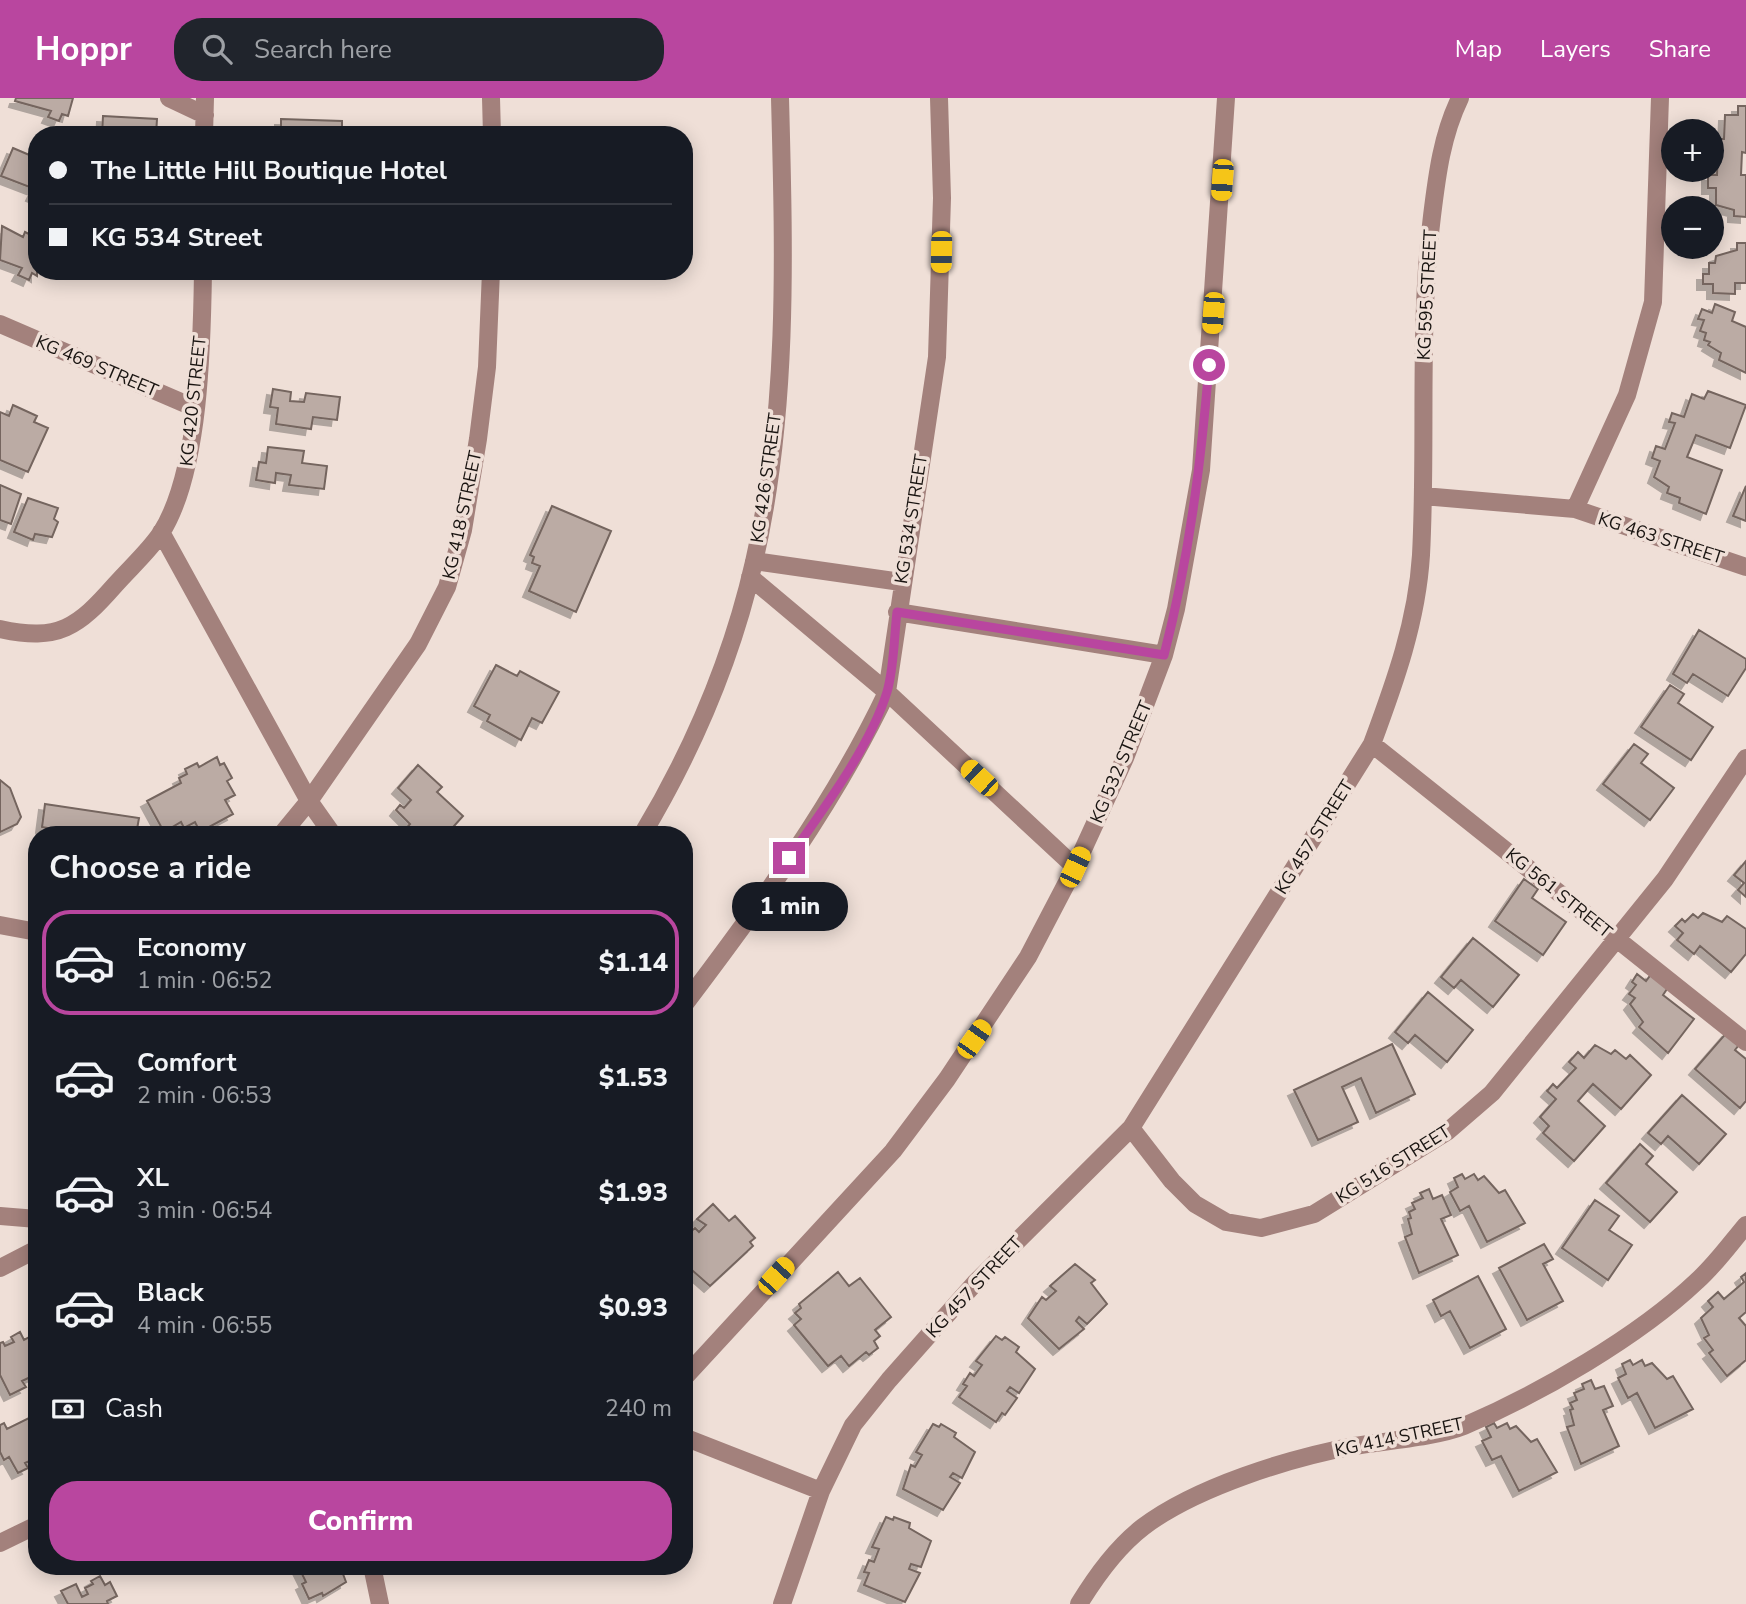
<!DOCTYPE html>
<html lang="en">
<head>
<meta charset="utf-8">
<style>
  body { margin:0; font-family:"Nunito Sans",sans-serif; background:#20242c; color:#f1f3f6; height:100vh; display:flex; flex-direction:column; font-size:26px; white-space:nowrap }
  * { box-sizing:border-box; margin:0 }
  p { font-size:23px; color:#9ea1a6 }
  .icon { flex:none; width:38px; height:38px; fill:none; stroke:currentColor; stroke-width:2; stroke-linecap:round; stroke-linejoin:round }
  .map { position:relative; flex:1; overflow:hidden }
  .sheet { position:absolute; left:28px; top:728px; width:665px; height:749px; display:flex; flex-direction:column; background:#171b24; border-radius:28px; box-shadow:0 4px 18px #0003 }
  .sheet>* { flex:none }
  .hud { position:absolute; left:28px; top:28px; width:665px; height:154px; border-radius:28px; box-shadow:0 4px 18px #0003; display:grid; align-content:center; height:154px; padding:0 21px; background:#171b24 }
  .fabs { position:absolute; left:1661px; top:21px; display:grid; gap:14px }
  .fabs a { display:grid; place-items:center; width:63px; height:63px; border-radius:50%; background:#171b24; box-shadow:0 4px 18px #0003; font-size:35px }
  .end { position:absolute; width:32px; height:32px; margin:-16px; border:9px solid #b9469f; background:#fff; box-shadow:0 0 0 4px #fff }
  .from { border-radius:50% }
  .bubble { position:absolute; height:49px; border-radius:24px; background:#171b24; box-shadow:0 4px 18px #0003; font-size:23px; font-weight:800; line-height:49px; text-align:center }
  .car { position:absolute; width:21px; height:42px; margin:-21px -10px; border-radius:9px; box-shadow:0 0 5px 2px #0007; background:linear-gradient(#f5c518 24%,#345 0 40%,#f5c518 0 76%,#345 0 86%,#f5c518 0) }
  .hud b { display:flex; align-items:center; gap:24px; height:66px; font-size:26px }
  .hud b+b { border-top:2px solid #363941 }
  .hud i { width:18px; height:18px; background:#f1f3f6 }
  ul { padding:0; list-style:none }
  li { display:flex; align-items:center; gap:21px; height:105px; margin:0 14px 10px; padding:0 7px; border:4px solid transparent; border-radius:28px }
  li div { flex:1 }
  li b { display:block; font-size:26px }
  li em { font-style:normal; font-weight:800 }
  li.on { border-color:#b9469f }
  li>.icon { width:63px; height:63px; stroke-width:1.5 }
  h2 { padding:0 21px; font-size:32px; line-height:84px }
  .pay { display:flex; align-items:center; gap:18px; height:77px; padding:0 21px; font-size:26px }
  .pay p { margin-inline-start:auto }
  .cta { display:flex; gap:14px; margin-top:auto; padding:14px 21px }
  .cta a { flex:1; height:80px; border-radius:28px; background:#b9469f; color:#fff; font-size:28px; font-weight:800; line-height:80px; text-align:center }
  header { display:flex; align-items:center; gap:42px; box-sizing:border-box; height:98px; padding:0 35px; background:#b9469f; color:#fff }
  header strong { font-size:33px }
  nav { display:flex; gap:38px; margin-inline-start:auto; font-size:24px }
  .search { width:490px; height:63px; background:#20242c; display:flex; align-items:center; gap:18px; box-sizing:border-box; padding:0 24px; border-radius:28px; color:#9ea1a6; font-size:26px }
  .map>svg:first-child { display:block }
</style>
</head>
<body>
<header>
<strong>Hoppr</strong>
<div class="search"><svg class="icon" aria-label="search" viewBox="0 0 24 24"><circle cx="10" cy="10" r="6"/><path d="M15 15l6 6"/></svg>Search here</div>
<nav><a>Map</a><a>Layers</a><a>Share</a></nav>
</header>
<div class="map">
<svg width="1746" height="1506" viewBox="0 0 1746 1506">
  <defs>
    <filter id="shadow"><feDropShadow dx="-6" dy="6" stdDeviation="0" flood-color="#0004"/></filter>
  </defs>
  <rect width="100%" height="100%" fill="#efdfd7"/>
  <path fill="#bbaba4" stroke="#74655e" stroke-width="2" filter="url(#shadow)" d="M16 0H73L68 18 62 16 59 23 48 19 51 13 15 3Z
    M1738 8H1746V55L1742 54 1741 77H1746V119L1734 118V112L1716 107V90H1708V77H1717L1718 50H1712V41H1724L1725 17H1738Z
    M103 18 157 21 156 37H102Z
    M281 21 342 23V37H281Z
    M13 50 34 59 37 55V99L32 97 35 91 1 78Z
    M2 128 23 139 25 134 37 140V178L32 175 29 182 18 177 22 170 0 162Z
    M1737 145H1746V185H1735V196L1713 195V186H1703V176H1709V165H1715L1716 158 1737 152Z
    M1715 206 1735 214 1732 223 1746 229V275L1719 262 1721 255 1708 247 1710 244 1704 242 1706 235 1700 233 1704 222 1698 221 1702 211 1712 215Z
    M273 291 291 294 290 303 304 304 306 295 340 299 337 322 313 319 311 331 276 326 278 310 270 309Z
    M1708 293 1746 307 1730 350 1696 337 1687 359 1722 372 1706 416 1679 405 1680 400 1667 395 1669 389 1654 379 1660 363 1652 360 1656 348 1665 351 1675 325 1669 324 1672 315 1684 319 1692 296 1704 301Z
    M13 307 37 318 34 324 48 330 28 374 0 362V314L9 318Z
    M268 349 304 353 302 365 327 368 324 391 289 387 291 377 276 375 275 385 256 382 259 364 266 365Z
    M0 387 21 396 11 426 0 422Z
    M1746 388V423L1733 418Z
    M28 400 58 410 54 421 58 424 52 439 35 436 33 442 14 434Z
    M552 408 611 433 576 514 529 493 540 468 532 465 534 459 530 457Z
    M1699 532 1746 561V570L1728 598 1693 576 1687 585 1673 576Z
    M496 567 517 578 520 573 559 594 542 625 532 620 521 642 487 623 490 617 474 608Z
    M1670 587 1684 596 1678 605 1713 629 1691 662 1641 629Z
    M1634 646 1648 656 1641 665 1674 690 1650 722 1603 686Z
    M217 659 220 667 224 665 232 680 227 683 235 697 225 702 233 716 200 734 195 724 184 730 181 724 164 734 147 703 181 685 179 680 187 676 185 671 197 665 199 669Z
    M418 667 442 689 437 694 463 718 446 737 435 730 429 737H409L405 732 410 726 396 712 400 707 404 710 411 702 398 690Z
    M0 682 10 690 21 719 17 726 0 734Z
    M45 706 139 720 136 737H47L48 730 42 729Z
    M1746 763V799L1738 792 1744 785 1734 777Z
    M1524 781 1538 791 1532 800 1566 824 1543 857 1495 823Z
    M1703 815 1722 824 1727 818 1746 831V856L1731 874 1700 848 1694 856 1677 842 1683 835 1675 828 1682 821 1685 824 1693 816 1698 820Z
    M1473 840 1519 877 1493 909 1461 882 1454 890 1441 879Z
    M1652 875 1669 888 1663 897 1694 921 1668 955 1639 929 1643 924 1630 906 1635 900 1629 896 1636 887 1632 884 1637 876 1646 883Z
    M1428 894 1473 932 1447 964 1415 937 1408 945 1395 934Z
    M1728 933 1742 943 1735 952 1746 961V1003L1740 1010 1695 971Z
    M1392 946 1415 996 1376 1015 1361 980 1342 989 1358 1024 1318 1042 1294 992Z
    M1595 947 1611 956 1615 952 1626 961 1630 957 1651 977 1621 1011 1593 986 1578 1003 1605 1028 1574 1063 1543 1035 1549 1028 1540 1019 1556 1001 1547 993 1553 986 1557 990 1576 970 1569 964 1578 954 1584 960Z
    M1682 997 1726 1036 1699 1066 1668 1038 1661 1046 1648 1035Z
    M1640 1046 1653 1058 1646 1066 1677 1094 1650 1124 1606 1085Z
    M1462 1076 1465 1081 1474 1076 1478 1082 1484 1078 1499 1095 1505 1092 1525 1125 1487 1144 1469 1108 1460 1113 1450 1094 1458 1089 1454 1080Z
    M1429 1091 1433 1101 1442 1097 1451 1117 1441 1121 1458 1157 1419 1175 1405 1139 1412 1136 1408 1121 1411 1120 1409 1114 1415 1111 1412 1105 1423 1100 1420 1095Z
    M1595 1102 1619 1118 1609 1132 1632 1147 1608 1182 1562 1150Z
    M713 1106 729 1123 735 1118 755 1140 750 1144 753 1148 710 1188 685 1166 689 1162 684 1157V1132L689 1135 695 1130 699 1134 706 1127 697 1121Z
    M1544 1146 1553 1161 1543 1166 1563 1203 1527 1222 1499 1170Z
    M1075 1166 1095 1182 1091 1185 1107 1206 1087 1226 1079 1219 1076 1223 1084 1231 1059 1251 1028 1220 1042 1199 1046 1202 1056 1193 1050 1188Z
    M838 1174 849 1188 860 1180 891 1219 875 1232 880 1238 874 1243 878 1250 869 1257 866 1254 849 1268 841 1258 828 1268 794 1227 801 1221 795 1215 801 1210 799 1206Z
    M1746 1175V1214L1739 1220 1746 1228V1262L1727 1278 1709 1255 1713 1252 1704 1240 1709 1237 1701 1220 1713 1209 1708 1203 1718 1194 1724 1201 1744 1184 1741 1179Z
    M1478 1178 1506 1231 1470 1250 1450 1213 1441 1218 1433 1202Z
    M20 1234 24 1242 35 1236 37 1240V1276L22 1283 26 1289 10 1297 0 1277V1245L3 1244 5 1248 14 1244 11 1239Z
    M996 1238 1002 1242 1005 1239 1019 1249 1016 1254 1035 1271 1019 1295 1010 1289 1007 1293 1017 1300 1005 1317 1002 1315 996 1324 959 1299 967 1288 963 1286 970 1275 974 1278 982 1267 976 1263Z
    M1630 1262 1633 1267 1642 1262 1645 1268 1652 1265 1667 1281 1673 1278 1693 1311 1655 1330 1637 1295 1628 1300 1618 1280 1626 1276 1622 1266Z
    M1591 1282 1595 1291 1604 1288 1613 1308 1603 1312 1619 1348 1581 1366 1567 1329 1574 1327 1570 1312 1573 1311 1570 1305 1577 1302 1574 1295 1584 1291 1582 1286Z
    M29 1320 37 1333V1366L34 1361 25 1365 28 1370 18 1375 9 1359 4 1362 0 1354V1327L4 1325 7 1331Z
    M1494 1325 1497 1330 1507 1325 1510 1331 1516 1328 1531 1344 1537 1341 1557 1374 1519 1393 1501 1358 1492 1362 1482 1343 1491 1339 1486 1329Z
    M933 1326 939 1329 941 1326 956 1335 954 1339 975 1354 962 1380 953 1375 950 1379 960 1385 943 1412 903 1391 911 1367 915 1369 922 1357 916 1354Z
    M886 1419 893 1422 894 1419 910 1425 909 1430 931 1443 921 1469 911 1466 909 1471 920 1475 905 1504 864 1487 869 1475 864 1474 869 1462 874 1464 879 1451 872 1449Z
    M298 1468H340L346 1484 323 1498 322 1495 309 1501 302 1486 306 1484Z
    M100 1478 105 1487 110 1484 117 1498 107 1503 108 1506H68L61 1493 76 1486 82 1499 88 1496 85 1490 93 1486 91 1483Z"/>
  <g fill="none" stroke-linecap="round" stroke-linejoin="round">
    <path stroke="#a3817c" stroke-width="18" d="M169 0 205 17
      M491 0 492 37
      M204 37 205 0
      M0 226 195 310
      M1423 398 1575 411 1627 297 1653 204 1660 0
      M1575 411 1746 469
      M161 434 309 703 333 737
      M754 463 901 484
      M750 479 887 594 1075 769
      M897 514 1164 557
      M0 531C59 544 78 529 115 487 130 470 149 453 161 435 200 374 202 245 203 173
      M1372 646 1746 944
      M281 737 309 703 418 546 447 489 463 432 478 341 487 269 491 173
      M642 737C693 652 732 560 754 464 789 313 784 154 780 0
      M0 827 37 834
      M684 907C759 808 834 706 887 594L937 259 942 100 939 0
      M1131 1030 1172 1083 1195 1106 1226 1124 1261 1130 1314 1116 1448 1033 1492 995 1665 781 1746 660
      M0 1118 37 1121
      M0 1170 37 1151
      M684 1280 893 1053 947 981 1028 859 1075 769 1125 660 1164 557 1176 511 1201 372 1226 0
      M684 1339 821 1393
      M0 1445 37 1427
      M372 1468 380 1506
      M782 1506 821 1393 853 1327 889 1282 975 1185 1131 1030 1372 646C1395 584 1417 523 1421 457 1427 344 1418 230 1432 118 1437 77 1442 37 1460 0
      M1079 1506C1096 1478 1117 1449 1143 1429 1196 1389 1290 1360 1354 1348 1385 1343 1437 1339 1464 1328 1539 1296 1638 1239 1697 1183 1715 1167 1730 1146 1746 1127"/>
  </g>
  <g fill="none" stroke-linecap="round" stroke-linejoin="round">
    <path stroke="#b9469f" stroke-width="9" d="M789 760C822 713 870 649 887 594 894 570 894 540 897 514L1164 557C1189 461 1201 365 1209 267"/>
  </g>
  <g text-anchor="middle" stroke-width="7" stroke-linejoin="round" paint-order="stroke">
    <g font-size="18" fill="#191411" stroke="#efdfd7">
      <text transform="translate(1427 197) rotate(-87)" y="6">KG 595 STREET</text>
      <text transform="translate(97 268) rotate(23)" y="6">KG 469 STREET</text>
      <text transform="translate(193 303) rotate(-84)" y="6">KG 420 STREET</text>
      <text transform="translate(766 380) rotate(-82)" y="6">KG 426 STREET</text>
      <text transform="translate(462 417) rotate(-78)" y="6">KG 418 STREET</text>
      <text transform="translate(911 421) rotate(-81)" y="6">KG 534 STREET</text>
      <text transform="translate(1661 440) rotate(18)" y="6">KG 463 STREET</text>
      <text transform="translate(1121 664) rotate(-67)" y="6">KG 532 STREET</text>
      <text transform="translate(1314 739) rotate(-58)" y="6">KG 457 STREET</text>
      <text transform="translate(1559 795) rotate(39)" y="6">KG 561 STREET</text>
      <text transform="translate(1393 1066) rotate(-32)" y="6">KG 516 STREET</text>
      <text transform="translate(974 1189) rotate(-47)" y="6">KG 457 STREET</text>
      <text transform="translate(1399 1339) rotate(-12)" y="6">KG 414 STREET</text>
    </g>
  </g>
</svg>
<div class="fabs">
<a>+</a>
<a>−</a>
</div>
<i class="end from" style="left:1209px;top:267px"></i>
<i class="end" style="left:789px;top:760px"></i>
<div class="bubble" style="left:732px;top:784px;width:116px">1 min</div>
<i class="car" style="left:1222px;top:82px;rotate:184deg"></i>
<i class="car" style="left:941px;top:154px;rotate:181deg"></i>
<i class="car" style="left:1213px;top:215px;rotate:184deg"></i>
<i class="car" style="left:979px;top:680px;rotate:313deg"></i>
<i class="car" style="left:1075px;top:769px;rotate:25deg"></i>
<i class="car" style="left:974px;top:941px;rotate:35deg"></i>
<i class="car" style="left:776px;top:1178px;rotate:42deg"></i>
<div class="hud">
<b><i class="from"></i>The Little Hill Boutique Hotel</b>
<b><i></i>KG 534 Street</b>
</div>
<section class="sheet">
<h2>Choose a ride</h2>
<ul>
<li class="on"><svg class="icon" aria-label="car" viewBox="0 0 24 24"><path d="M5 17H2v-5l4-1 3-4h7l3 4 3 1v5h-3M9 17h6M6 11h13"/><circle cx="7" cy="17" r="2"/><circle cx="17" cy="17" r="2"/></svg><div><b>Economy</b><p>1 min · 06:52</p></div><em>$1.14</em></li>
<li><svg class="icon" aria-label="car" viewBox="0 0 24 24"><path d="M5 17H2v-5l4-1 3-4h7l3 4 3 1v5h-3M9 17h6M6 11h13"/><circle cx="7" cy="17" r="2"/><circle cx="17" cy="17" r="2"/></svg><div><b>Comfort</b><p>2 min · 06:53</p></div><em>$1.53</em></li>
<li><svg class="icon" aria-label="car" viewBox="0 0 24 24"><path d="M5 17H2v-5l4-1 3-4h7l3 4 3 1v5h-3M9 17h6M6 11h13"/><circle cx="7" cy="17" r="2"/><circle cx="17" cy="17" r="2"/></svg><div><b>XL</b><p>3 min · 06:54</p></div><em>$1.93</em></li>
<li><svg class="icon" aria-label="car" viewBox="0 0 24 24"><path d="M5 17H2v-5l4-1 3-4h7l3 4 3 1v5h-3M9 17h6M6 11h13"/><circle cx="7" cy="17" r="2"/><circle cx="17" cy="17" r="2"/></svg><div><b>Black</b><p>4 min · 06:55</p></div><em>$0.93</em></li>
</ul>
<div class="pay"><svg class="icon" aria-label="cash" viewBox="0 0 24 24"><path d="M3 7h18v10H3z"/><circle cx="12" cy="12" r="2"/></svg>Cash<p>240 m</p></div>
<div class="cta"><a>Confirm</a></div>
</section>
</div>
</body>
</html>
